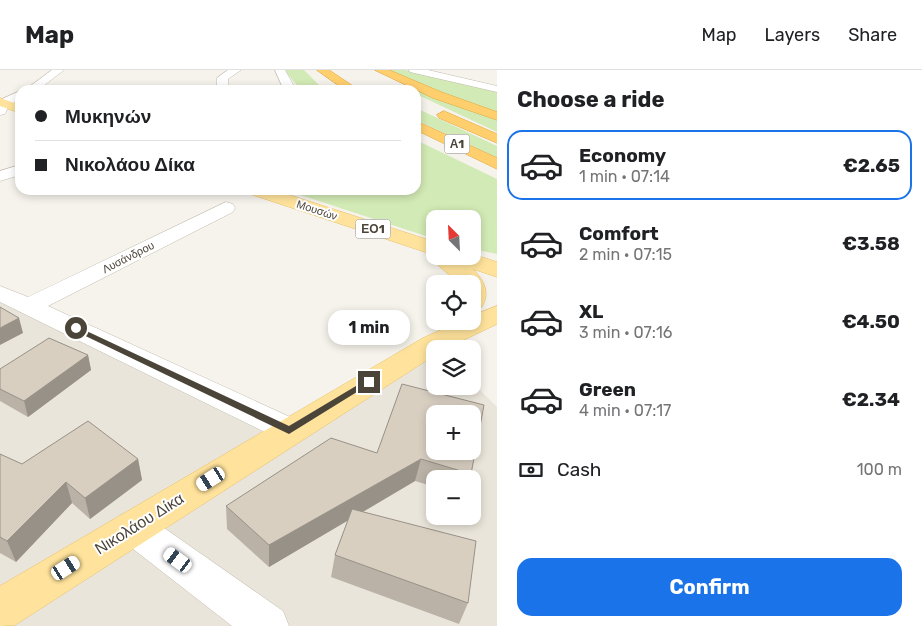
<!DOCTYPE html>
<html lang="en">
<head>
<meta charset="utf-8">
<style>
  body { margin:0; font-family:Rubik,sans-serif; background:#f2f2f2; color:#202124; height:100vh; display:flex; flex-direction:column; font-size:19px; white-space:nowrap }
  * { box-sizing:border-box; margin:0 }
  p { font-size:16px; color:#757577 }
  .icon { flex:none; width:28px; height:28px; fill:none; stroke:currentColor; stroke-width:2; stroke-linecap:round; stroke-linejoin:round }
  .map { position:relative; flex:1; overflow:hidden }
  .panel { display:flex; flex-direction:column; background:#fff; width:425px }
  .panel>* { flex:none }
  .top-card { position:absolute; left:15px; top:15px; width:406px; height:110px; border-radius:15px; box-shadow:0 2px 8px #0003; display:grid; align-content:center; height:110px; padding:0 20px; background:#fff }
  .needle { width:32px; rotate:336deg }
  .fabs { position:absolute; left:426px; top:140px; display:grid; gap:10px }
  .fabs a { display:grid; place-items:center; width:55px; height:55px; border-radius:10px; background:#fff; box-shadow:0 2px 8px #0003; font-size:25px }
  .end { position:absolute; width:22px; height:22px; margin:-11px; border:6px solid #4b4439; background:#fff; box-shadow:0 0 0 2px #fff }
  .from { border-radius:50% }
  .bubble { position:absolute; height:35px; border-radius:15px; background:#fff; box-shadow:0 2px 8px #0003; font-size:16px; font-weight:700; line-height:35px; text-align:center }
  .car { position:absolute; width:15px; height:30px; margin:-15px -8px; border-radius:6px; box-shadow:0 0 4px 1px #0007; background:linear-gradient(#fff 24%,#345 0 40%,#fff 0 76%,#345 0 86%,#fff 0) }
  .top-card b { display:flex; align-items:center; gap:18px; height:48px; font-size:19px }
  .top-card b+b { border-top:1px solid #e0e0e0 }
  .top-card i { width:12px; height:12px; background:#202124 }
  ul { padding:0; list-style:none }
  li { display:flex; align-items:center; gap:15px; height:70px; margin:0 10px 8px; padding:0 10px; border:2px solid transparent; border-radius:15px }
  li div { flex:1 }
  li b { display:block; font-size:19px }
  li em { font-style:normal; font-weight:700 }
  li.on { border-color:#1a73e8 }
  li>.icon { width:45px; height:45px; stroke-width:1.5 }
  h2 { padding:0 20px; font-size:22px; line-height:60px }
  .pay { display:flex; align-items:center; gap:12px; height:55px; padding:0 20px; font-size:19px }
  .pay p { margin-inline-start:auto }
  .cta { display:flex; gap:10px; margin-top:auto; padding:10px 20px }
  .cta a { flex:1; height:58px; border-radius:15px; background:#1a73e8; color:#fff; font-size:20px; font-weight:700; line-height:58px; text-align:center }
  header { display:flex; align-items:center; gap:30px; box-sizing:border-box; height:70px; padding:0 25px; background:#fff; border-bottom:1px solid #e0e0e0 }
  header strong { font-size:24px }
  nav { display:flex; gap:28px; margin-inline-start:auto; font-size:18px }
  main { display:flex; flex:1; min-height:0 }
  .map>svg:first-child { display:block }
</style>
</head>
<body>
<header>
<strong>Map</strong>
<nav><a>Map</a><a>Layers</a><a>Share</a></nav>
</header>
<main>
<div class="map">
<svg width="497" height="556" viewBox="0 0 497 556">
  <rect width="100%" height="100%" fill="#f6f3ec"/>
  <path fill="#eae5da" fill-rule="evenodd" d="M0 223 289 360 435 279V316H472L473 313 497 337V556H0ZM435 344H472V381H435ZM435 409H472V446H435Z"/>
  <path fill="#d2eab5" d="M284 0H304L324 20H301Z
    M381 0H405L497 21V47Z
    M416 20 497 50V62L416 24Z
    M416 38 497 76V88L416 50Z
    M416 70 497 109V184L473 179 472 149H435V169L285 120H416Z"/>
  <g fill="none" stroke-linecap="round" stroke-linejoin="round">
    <defs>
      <path id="minor" d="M52 0H64L38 20H25Z
        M228 0H241L228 9 229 20H217V8Z
        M275 0H285L296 20H284Z
        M409 0H428L497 16V22L410 2Z
        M20 21V30L9 35 5 44 0 45V30Z
        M20 95V105L0 111V101Z
        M226 132 233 134 235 138 233 142 48 236 301 352 305 360 301 368 289 372 277 368 0 232V216L28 227Z
        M133 441 147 446 283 541 289 556H232L119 468 114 457 119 446Z"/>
      <path id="major" d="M0 28 20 35V43L0 36Z
        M247 120H274L435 172V186H472V184L497 192V207L473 199C484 211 491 223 481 238L472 240V214H460L433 191 431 184 250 124Z
        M497 236V254L445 279H435V285L15 555 0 556V516L423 268 460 251H472V246Z"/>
      <path id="highway" d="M317 0H329L359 20H345Z
        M375 0H389L441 22 497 42V50L433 28Z
        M444 41 497 64V73L439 48 437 45Z
        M416 51 497 88V99L416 60Z"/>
    </defs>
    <use href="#minor" stroke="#c2bbae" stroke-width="1"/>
    <use href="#major" stroke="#e6c16a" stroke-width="1"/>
    <use href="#highway" stroke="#e0a43c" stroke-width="1"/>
    <use href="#minor" fill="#fff" fill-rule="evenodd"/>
    <use href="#major" fill="#ffe39c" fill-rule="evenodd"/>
    <use href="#highway" fill="#ffcf6e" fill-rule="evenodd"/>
  </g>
  <path fill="#bab2a6" d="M88 285 91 300 28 347 0 331V299Z
    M402 314 471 404 470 409H435V417L415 411 363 442 468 533 459 554 331 507 335 485 348 450 269 497 227 459 226 436 377 383Z
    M0 384 22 394 138 389 142 410 90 449 72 433 16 492 0 483Z"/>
  <path fill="#979187" d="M19 248 23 263 0 275V258Z
    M88 285 91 300 28 347 24 331Z
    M138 389 142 410 90 449 85 428Z
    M421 389 415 411 269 497V475Z
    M66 412 72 433 16 492 7 471Z"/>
  <path fill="#d8cfc1" stroke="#979187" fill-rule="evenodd" d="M0 237 19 248 0 258Z
    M49 268 88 285 24 331 0 319V299Z
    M402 314 484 335 471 404 421 389 269 475 226 436 331 368 377 383ZM435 344H472V381H435Z
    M88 351 138 389 85 428 66 412 7 471 0 467V384L22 394Z
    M352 439 476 471 468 533 335 485Z"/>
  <path fill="#4b4439" d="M73 257H78L289 356 366 310 373 312 289 364 73 260Z"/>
  <g text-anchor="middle" stroke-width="4" stroke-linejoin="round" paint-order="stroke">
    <g font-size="11" fill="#4b4439" stroke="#fff">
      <text transform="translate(317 140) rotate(18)" y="4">Μουσών</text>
      <text transform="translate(128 187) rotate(-27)" y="4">Λυσάνδρου</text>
    </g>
    <g fill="#fff" stroke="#817c74" stroke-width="1">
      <rect x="444.5" y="64.5" width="25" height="19" rx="4"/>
      <rect x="355.5" y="149.5" width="35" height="19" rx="4"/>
    </g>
    <g font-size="12" font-weight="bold" fill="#4b4439">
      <text x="457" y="78">Α1</text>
      <text x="373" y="163">ΕΟ1</text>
    </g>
    <g font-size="16" fill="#4b4439" stroke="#fff">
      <text transform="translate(139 453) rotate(-32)" y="6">Νικολάου Δίκα</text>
    </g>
  </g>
</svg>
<div class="fabs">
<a><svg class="needle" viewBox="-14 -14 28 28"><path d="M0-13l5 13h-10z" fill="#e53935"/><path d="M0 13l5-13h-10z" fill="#757577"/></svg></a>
<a><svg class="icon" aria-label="locate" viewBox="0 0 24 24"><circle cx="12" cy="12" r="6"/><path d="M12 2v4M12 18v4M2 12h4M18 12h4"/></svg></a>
<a><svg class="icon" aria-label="layers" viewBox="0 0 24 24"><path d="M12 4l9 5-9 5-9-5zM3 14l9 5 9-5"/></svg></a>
<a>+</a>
<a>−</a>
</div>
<i class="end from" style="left:76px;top:258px"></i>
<i class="end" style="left:369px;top:312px"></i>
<div class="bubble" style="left:328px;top:240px;width:82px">1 min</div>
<i class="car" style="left:211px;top:409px;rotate:238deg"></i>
<i class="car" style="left:178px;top:490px;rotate:306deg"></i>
<i class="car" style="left:66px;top:498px;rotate:58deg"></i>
<div class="top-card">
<b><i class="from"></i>Μυκηνών</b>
<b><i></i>Νικολάου Δίκα</b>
</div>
</div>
<section class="panel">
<h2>Choose a ride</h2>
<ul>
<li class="on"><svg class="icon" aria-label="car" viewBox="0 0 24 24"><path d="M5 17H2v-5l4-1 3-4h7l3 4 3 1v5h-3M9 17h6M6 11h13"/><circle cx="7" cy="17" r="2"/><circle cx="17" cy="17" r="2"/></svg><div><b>Economy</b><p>1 min · 07:14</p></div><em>€2.65</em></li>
<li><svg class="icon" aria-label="car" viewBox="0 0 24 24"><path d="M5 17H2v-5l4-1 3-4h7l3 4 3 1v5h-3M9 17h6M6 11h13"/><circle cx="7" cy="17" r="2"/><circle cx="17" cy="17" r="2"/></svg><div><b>Comfort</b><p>2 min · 07:15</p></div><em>€3.58</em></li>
<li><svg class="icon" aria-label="car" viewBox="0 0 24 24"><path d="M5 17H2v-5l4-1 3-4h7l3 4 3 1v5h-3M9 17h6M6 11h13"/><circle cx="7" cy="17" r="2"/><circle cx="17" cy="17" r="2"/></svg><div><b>XL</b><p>3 min · 07:16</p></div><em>€4.50</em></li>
<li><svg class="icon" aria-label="car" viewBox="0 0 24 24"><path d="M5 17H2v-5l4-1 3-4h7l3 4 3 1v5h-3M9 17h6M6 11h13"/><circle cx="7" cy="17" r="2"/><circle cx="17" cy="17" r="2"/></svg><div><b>Green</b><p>4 min · 07:17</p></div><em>€2.34</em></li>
</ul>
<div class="pay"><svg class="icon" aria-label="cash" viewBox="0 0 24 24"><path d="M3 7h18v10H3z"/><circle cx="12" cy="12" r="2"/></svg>Cash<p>100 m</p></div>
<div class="cta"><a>Confirm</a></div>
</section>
</main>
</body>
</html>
